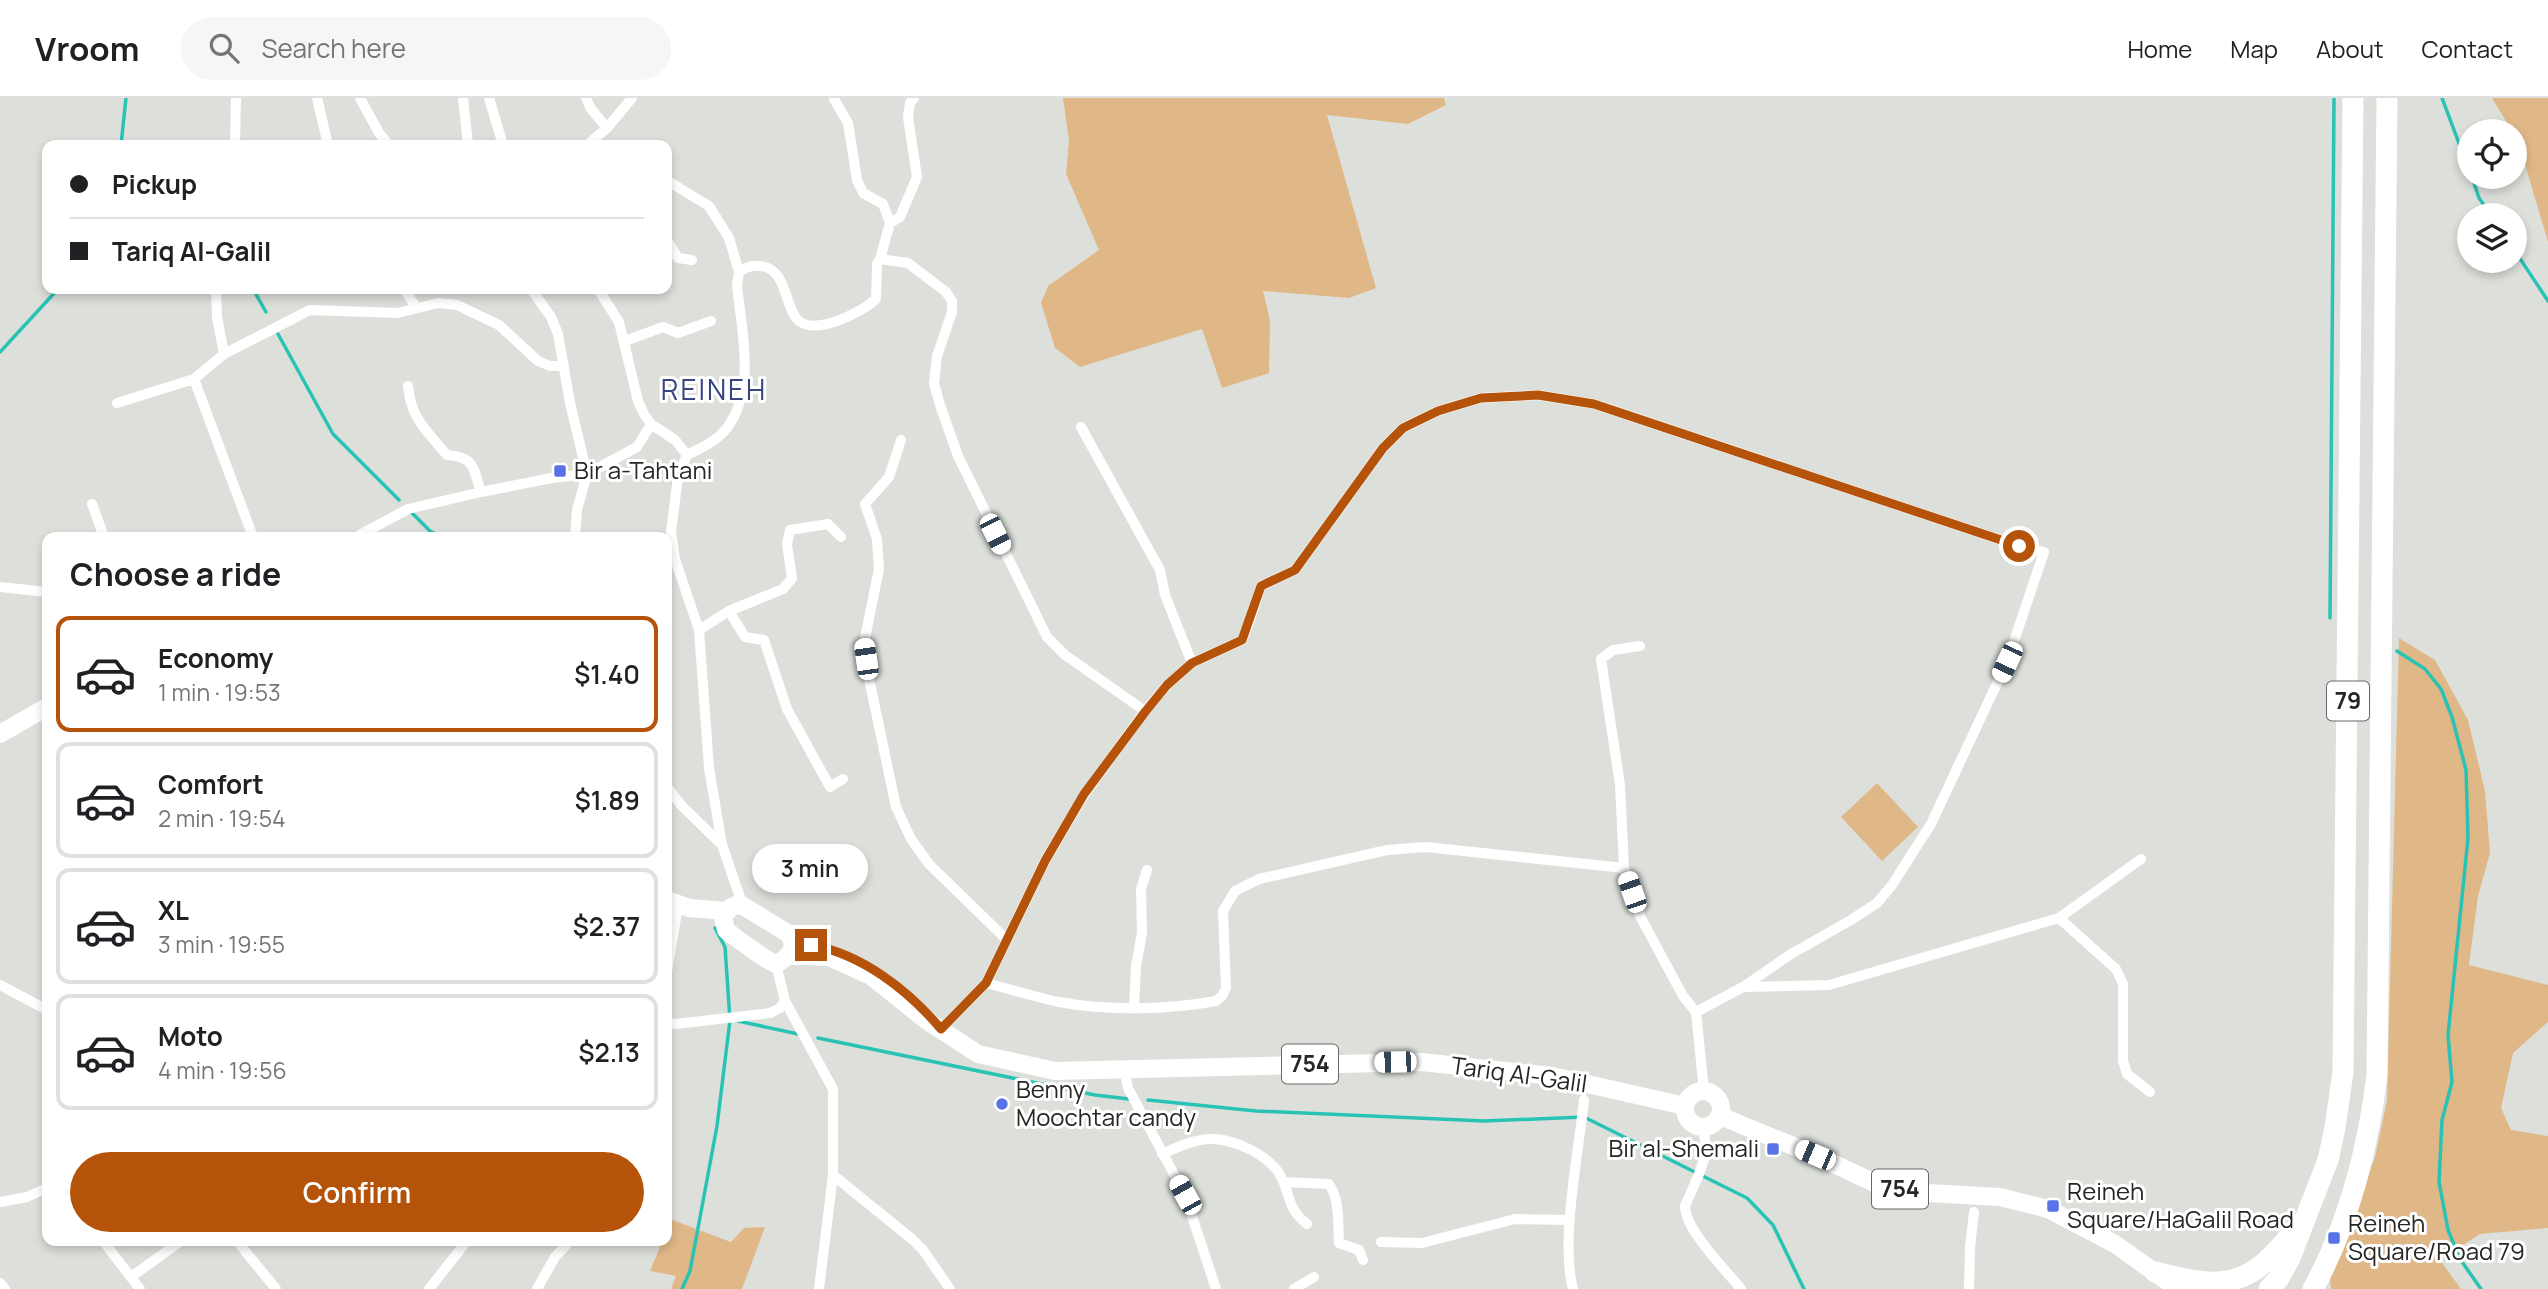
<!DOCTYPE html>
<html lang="en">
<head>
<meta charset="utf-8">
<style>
  body { margin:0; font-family:Manrope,sans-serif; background:#f6f6f6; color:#202124; height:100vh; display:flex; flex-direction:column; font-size:26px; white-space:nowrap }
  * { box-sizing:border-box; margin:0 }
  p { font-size:23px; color:#757577 }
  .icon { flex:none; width:38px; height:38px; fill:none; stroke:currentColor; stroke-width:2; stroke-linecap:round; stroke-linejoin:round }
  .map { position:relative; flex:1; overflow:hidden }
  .panel { position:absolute; left:42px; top:434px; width:630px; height:714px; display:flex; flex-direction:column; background:#fff; border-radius:14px; box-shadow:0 4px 10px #0003 }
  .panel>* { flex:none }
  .banner { position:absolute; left:42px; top:42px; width:630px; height:154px; border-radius:14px; box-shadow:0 4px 10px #0003; display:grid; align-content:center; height:154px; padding:0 28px; background:#fff }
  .fabs { position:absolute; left:2457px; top:21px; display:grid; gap:14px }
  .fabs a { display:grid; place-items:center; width:70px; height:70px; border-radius:50%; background:#fff; box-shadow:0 4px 10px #0003; font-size:35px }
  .end { position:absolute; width:32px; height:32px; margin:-16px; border:9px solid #b45309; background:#fff; box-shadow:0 0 0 4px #fff }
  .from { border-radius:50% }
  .bubble { position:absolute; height:49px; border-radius:24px; background:#fff; box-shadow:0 4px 10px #0003; font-size:23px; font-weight:600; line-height:49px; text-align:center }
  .car { position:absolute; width:21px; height:42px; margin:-21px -10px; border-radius:9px; box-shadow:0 0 5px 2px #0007; background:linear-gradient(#fff 24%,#345 0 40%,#fff 0 76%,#345 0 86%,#fff 0) }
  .banner b { display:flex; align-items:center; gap:24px; height:66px; font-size:26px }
  .banner b+b { border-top:2px solid #e0e0e0 }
  .banner i { width:18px; height:18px; background:#202124 }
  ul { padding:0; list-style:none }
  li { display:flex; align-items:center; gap:21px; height:116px; margin:0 14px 10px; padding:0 14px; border:4px solid #e0e0e0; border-radius:14px }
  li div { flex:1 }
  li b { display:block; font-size:26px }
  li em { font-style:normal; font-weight:600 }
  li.active { border-color:#b45309 }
  li>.icon { width:63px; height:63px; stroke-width:1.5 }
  h2 { padding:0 28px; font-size:32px; line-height:84px }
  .cta { display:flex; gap:14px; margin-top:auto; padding:14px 28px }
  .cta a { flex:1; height:80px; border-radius:42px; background:#b45309; color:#fff; font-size:28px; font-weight:600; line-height:80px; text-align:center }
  header { display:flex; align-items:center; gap:42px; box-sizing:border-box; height:98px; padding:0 35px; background:#fff; border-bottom:2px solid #e0e0e0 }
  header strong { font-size:33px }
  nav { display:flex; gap:38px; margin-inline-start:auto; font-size:24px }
  .search { width:490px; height:63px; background:#f6f6f6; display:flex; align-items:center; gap:18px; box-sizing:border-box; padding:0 24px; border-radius:38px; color:#757577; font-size:26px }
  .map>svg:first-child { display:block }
</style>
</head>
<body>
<header>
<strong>Vroom</strong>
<div class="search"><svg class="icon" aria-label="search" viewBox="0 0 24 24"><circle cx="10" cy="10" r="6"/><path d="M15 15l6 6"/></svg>Search here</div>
<nav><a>Home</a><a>Map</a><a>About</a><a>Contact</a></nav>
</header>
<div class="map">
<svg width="2548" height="1191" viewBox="0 0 2548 1191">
  <rect width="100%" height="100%" fill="#dde0da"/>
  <path fill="#e0b888" d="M1063 0H1444L1446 7 1408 26 1327 17 1376 190 1349 200 1263 193 1270 222 1269 275 1222 290 1202 231 1080 269 1055 250 1041 205 1048 188 1099 152 1066 76 1069 43Z
    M2492 0H2548V144L2515 33H2512Z
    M2399 540 2435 562 2468 622 2485 693 2490 755 2478 798 2469 867 2548 887V924L2513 955 2501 1010 2511 1032 2548 1038V1130L2480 1136 2440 1162 2461 1191H2331L2330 1180 2375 1059 2387 1003Z
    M1877 685 1918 729 1882 763 1841 719Z
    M667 1120 731 1144 744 1130 765 1129 742 1191H671L676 1178 650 1173 660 1149 649 1143H667Z"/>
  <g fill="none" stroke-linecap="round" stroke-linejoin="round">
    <path stroke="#29c3b5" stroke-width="3.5" d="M2442 0 2469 72
      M121 47 126 0
      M2472 79 2479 100 2491 117
      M2515 153 2548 203
      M253 191 266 214
      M278 236 333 336 399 402
      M0 254 58 191
      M412 415 430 433 441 439
      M2330 520 2334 0
      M2397 553 2425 571 2441 591 2452 619 2466 672 2468 740 2448 937 2452 984 2442 1022 2439 1084 2448 1132 2460 1161 2481 1191
      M738 923 798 936
      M818 940 1095 997 1129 1001
      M1148 1002 1256 1013 1484 1023 1584 1019 1747 1100 1773 1127 1804 1191
      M682 1191 690 1173 717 1028 730 922 725 849 715 830"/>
    <path stroke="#fff" stroke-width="10" d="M317 0 328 47
      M360 0 379 35 389 47
      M463 0 468 47
      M489 0 503 47
      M586 0 591 11 607 30
      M235 47 236 0
      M587 47 607 30 632 0
      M671 85 709 108 729 140 739 174
      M890 125 900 119 917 79 908 19 910 5 914 0
      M667 142 678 160 692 162
      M880 161 908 165 946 194 952 203V214L937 258 934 285 940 307 958 358 1047 539 1065 557 1145 613 1084 697 1045 763 986 885 941 931
      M216 191 217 219 224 256
      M404 191 416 209
      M531 191 551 219 558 236 570 305 587 376 577 412 575 439
      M598 191 619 224 638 303 644 316 651 326 675 342 687 357C701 350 717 343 727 330 757 289 741 232 737 187L739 174C746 169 752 167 760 168 786 170 784 204 796 220 812 240 861 215 876 201L877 166 880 161 890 125 883 106 863 95 857 82 848 25 834 1
      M625 243 663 229 678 235 711 223
      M194 281 253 439
      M408 288C411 321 427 333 447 357 475 359 473 370 481 394
      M117 305 194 281 224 256 310 212 398 215 438 205 457 207 499 227 538 263 550 268H564
      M1081 329 1160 472 1165 497 1192 565 1167 587 1145 613
      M901 342 889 379 865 406 877 441 879 471 864 545 868 576 896 709 911 741 929 766 1007 842
      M687 357 678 379 671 434 675 461 699 532 709 670 722 747
      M92 406 104 439
      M356 439 408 411 481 394 552 380 587 376 637 349 651 326
      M0 489 47 494
      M729 513 745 539 764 542 787 611 830 689 843 681
      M699 532 729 513 783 491 792 480 787 446 790 432 828 426 841 439
      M1640 548 1613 552 1601 561 1620 687 1624 770 1640 818 1683 898 1696 914 1704 993
      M1192 565 1242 542 1249 525 1261 488 1295 472 1383 350 1403 330 1438 313 1481 300 1538 297 1594 306 2019 448 2044 454 2007 564 1931 726 1892 787 1877 805 1851 822 1791 856 1743 889 1696 914
      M667 689 681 707 722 747 743 808
      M2059 820 2116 871 2123 886V963L2127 976 2150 994
      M776 866 785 903 833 991V1077L819 1191
      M667 874 678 808
      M986 885C1010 891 1035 899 1059 904 1108 913 1167 912 1216 903L1222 898 1226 890 1223 813 1235 793 1259 781 1387 752 1426 749 1624 770
      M0 887 47 912
      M1743 889 1829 887 2059 820 2141 761
      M1134 910 1136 868 1142 835 1141 791 1147 772
      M667 925 676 926 770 915 780 910 785 903
      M1124 971 1128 990 1185 1097 1216 1191
      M1702 1030C1713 1057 1695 1083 1685 1108 1685 1132 1726 1172 1741 1191
      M1162 1056C1178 1049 1196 1040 1214 1041 1236 1042 1267 1057 1279 1075 1291 1095 1286 1110 1307 1126
      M833 1077 912 1141 923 1152 950 1191
      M1284 1084 1329 1086C1340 1102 1338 1126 1339 1145L1359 1152 1363 1162
      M0 1104 27 1099 47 1090
      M103 1143 140 1191
      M237 1143 276 1191
      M1381 1144 1422 1145 1515 1121 1570 1122
      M131 1179 181 1143
      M0 1185 5 1191
      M429 1191 467 1143
      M537 1191 555 1159 570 1143
      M1294 1191 1314 1179
      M1573 1191C1560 1145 1579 1052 1584 1002
      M1969 1191 1970 1149 1974 1114"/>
    <path stroke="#fff" stroke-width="18" d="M0 636 47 609
      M667 802 689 810 727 813
      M736 807 743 808 789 836C798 850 789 859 776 866 770 865 733 838 726 832L723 819 731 809Z
      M789 857 829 859 871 878 926 922 978 956 1055 973 1422 964 1552 978 1685 1008
      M1685 1011a18 18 0 1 1 36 0a18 18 0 1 1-36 0Z
      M1720 1018 1815 1057 1881 1088 1927 1095 2000 1099 2048 1111 2115 1146 2178 1191"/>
    <path stroke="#fff" stroke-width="21" d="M2155 1174C2220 1191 2246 1191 2288 1140
      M2269 1191 2279 1180 2290 1160 2328 1062 2335 1030 2343 974 2353 0
      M2313 1191C2349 1125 2368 1051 2377 977L2387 0"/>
  </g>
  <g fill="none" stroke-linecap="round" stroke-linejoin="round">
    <path stroke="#b45309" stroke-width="9" d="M811 847C862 856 908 892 941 931L986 885 1045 763 1084 696 1145 614 1167 587 1192 565 1242 542 1261 488 1295 472 1383 350 1403 330 1438 313 1481 300 1538 297 1594 306 2019 448"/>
  </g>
  <g fill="#5972e8" stroke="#fff" stroke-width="2.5">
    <rect x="553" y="366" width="14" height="14" rx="3.5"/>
    <circle cx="1002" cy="1006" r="7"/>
    <rect x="1766" y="1044" width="14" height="14" rx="3.5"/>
    <rect x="2046" y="1101" width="14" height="14" rx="3.5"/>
    <rect x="2327" y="1133" width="14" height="14" rx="3.5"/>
  </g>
  <g text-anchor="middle" stroke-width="6" stroke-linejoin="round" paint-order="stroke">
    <g fill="#fff" stroke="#676866" stroke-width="2">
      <rect x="2327" y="583.5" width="42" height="39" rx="5"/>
      <rect x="1282" y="946.5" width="56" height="39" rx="5"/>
      <rect x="1872" y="1071.5" width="56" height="39" rx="5"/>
    </g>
    <g font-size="23" font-weight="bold" fill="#262725">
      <text x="2348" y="611">79</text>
      <text x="1310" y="974">754</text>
      <text x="1900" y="1099">754</text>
    </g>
    <g font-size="24" fill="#262725" stroke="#fff" text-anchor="start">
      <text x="574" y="381">Bir a-Tahtani</text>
      <text x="1016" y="1000">Benny<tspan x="1016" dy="28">Moochtar candy</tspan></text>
      <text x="1759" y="1059" text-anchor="end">Bir al-Shemali</text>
      <text x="2067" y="1102">Reineh<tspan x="2067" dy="28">Square/HaGalil Road</tspan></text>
      <text x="2348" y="1134">Reineh<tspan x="2348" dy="28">Square/Road 79</tspan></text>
    </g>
    <g font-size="24" fill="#262725" stroke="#fff">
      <text transform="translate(1519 977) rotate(8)" y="8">Tariq Al-Galil</text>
    </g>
    <g font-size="28" letter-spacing="2" fill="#374681" stroke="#fff">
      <text x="714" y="302">REINEH</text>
    </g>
  </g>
</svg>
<div class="fabs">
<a><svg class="icon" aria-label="locate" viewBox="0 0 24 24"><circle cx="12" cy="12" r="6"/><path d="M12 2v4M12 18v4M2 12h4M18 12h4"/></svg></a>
<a><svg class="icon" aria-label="layers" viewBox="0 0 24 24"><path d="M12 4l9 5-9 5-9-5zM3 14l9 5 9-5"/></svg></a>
</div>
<i class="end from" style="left:2019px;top:448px"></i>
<i class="end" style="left:811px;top:847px"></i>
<div class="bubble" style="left:752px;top:746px;width:116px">3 min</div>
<i class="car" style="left:995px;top:436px;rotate:153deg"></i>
<i class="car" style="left:866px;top:561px;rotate:352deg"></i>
<i class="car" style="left:2007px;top:564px;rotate:205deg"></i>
<i class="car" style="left:1632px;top:794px;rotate:341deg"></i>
<i class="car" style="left:1395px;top:964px;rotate:269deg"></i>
<i class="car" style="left:1815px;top:1057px;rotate:293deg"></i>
<i class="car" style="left:1185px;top:1097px;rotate:331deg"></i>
<div class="banner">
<b><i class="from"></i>Pickup</b>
<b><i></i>Tariq Al-Galil</b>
</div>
<section class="panel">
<h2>Choose a ride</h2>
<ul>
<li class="active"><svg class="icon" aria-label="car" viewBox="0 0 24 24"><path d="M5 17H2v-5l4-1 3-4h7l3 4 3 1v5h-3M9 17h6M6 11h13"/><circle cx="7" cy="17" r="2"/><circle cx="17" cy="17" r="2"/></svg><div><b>Economy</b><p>1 min · 19:53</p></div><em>$1.40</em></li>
<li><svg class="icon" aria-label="car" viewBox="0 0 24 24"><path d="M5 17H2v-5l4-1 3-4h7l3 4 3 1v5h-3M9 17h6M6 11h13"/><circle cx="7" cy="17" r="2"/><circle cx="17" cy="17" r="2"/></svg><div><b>Comfort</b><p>2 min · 19:54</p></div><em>$1.89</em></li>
<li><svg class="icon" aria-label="car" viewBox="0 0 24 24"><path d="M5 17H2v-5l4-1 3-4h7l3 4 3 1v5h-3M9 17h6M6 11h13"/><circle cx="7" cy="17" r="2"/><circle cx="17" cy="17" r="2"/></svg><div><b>XL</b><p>3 min · 19:55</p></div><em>$2.37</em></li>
<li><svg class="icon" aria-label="car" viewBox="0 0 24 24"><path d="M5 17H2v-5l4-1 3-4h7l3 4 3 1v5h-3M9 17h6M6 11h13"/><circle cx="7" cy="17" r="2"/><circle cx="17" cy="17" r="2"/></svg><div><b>Moto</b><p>4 min · 19:56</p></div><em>$2.13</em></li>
</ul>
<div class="cta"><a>Confirm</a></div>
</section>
</div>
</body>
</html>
